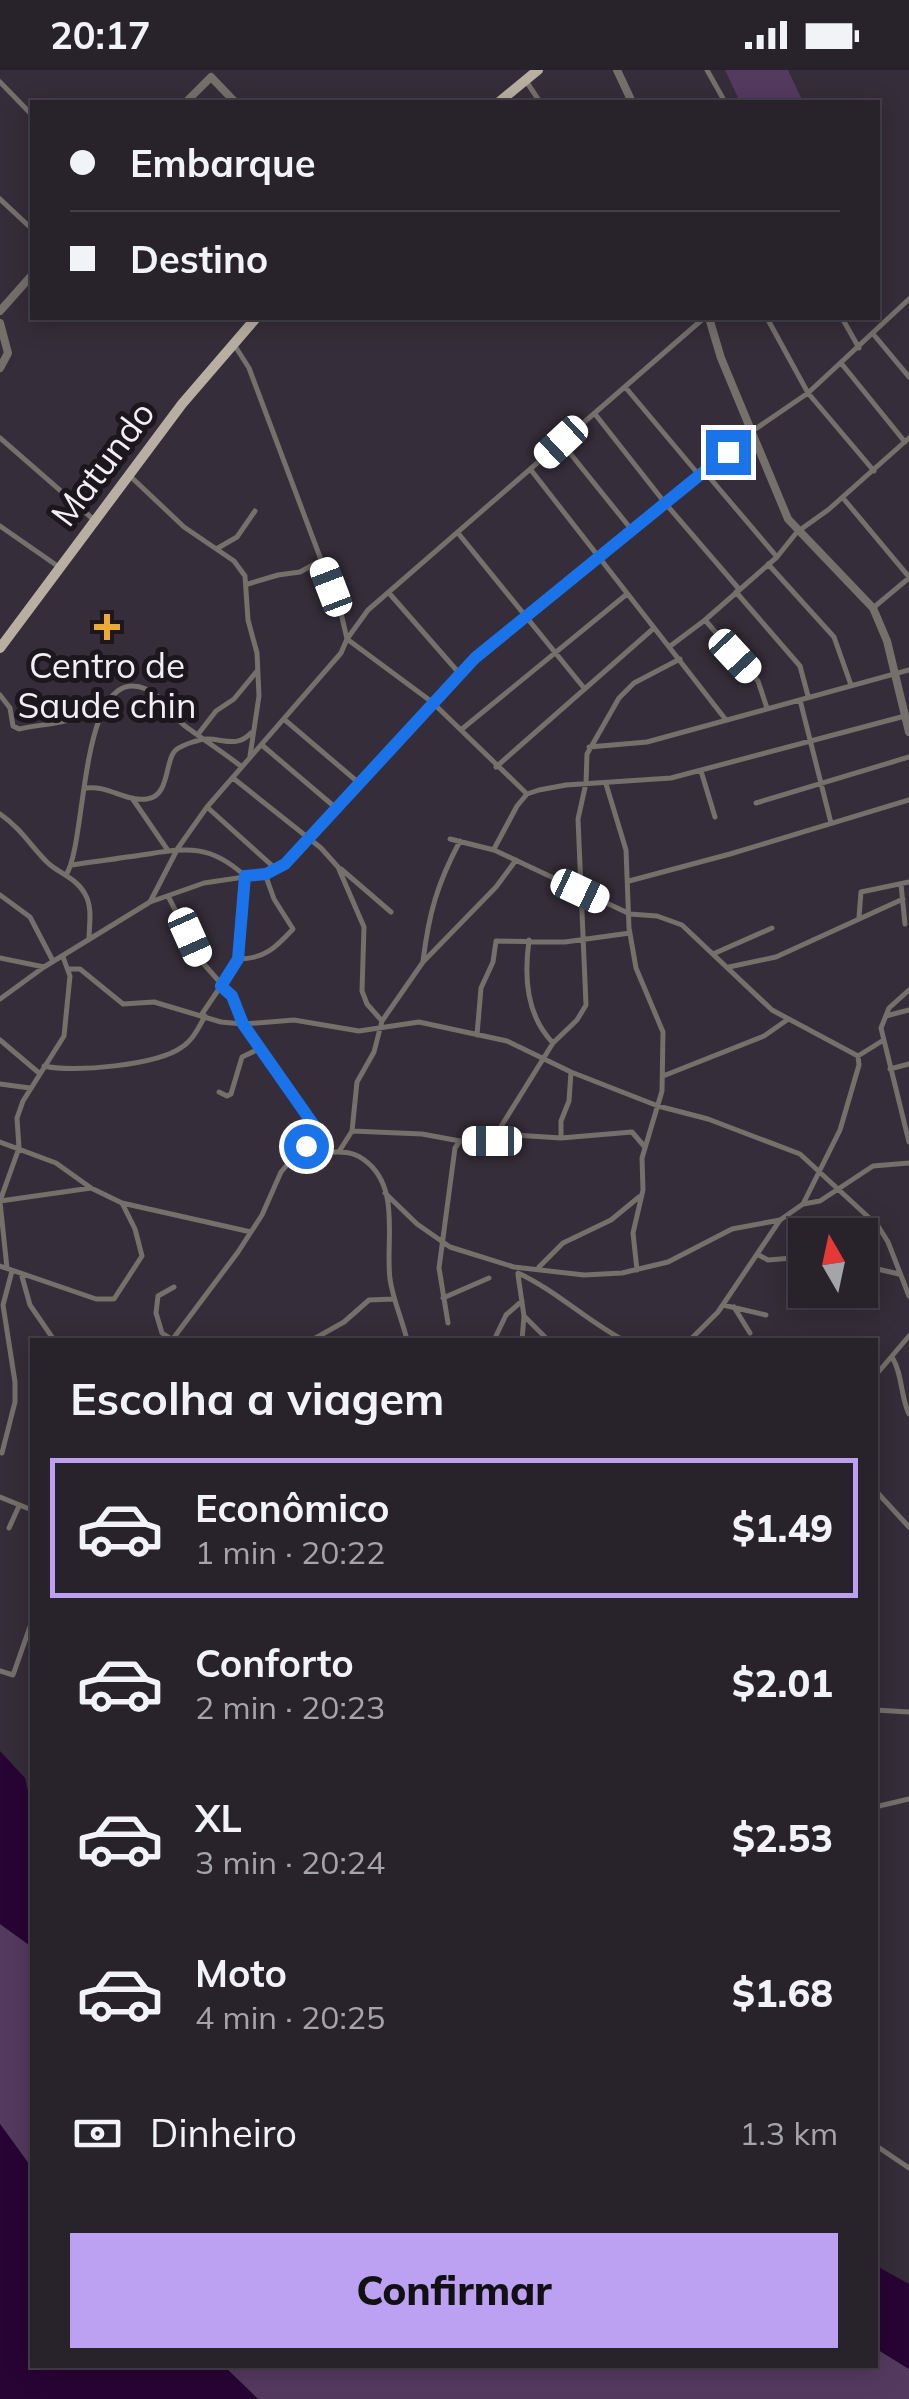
<!DOCTYPE html>
<html lang="pt">
<head>
<meta charset="utf-8">
<style>
  body { margin:0; font-family:Mulish,sans-serif; background:#302a33; color:#f1f3f6; height:100vh; display:flex; flex-direction:column; font-size:38px; white-space:nowrap }
  * { box-sizing:border-box; margin:0 }
  p { font-size:32px; color:#a5a4a9 }
  .icon { flex:none; width:55px; height:55px; fill:none; stroke:currentColor; stroke-width:2; stroke-linecap:round; stroke-linejoin:round }
  .map { position:relative; flex:1; overflow:hidden }
  .panel { position:absolute; left:30px; top:1268px; width:848px; height:1030px; display:flex; flex-direction:column; background:#28222b; border-radius:0px; box-shadow:0 5px 25px #0003,0 0 0 2px #443f47 }
  .panel>* { flex:none }
  .banner { position:absolute; left:30px; top:30px; width:850px; height:220px; border-radius:0px; box-shadow:0 5px 25px #0003,0 0 0 2px #443f47; display:grid; align-content:center; height:220px; padding:0 40px; background:#28222b }
  .needle { width:65px; rotate:351deg }
  .fabs { position:absolute; left:788px; top:1148px; display:grid; gap:20px }
  .fabs a { display:grid; place-items:center; width:90px; height:90px; border-radius:0px; background:#28222b; box-shadow:0 5px 25px #0003,0 0 0 2px #443f47; font-size:50px }
  .end { position:absolute; width:45px; height:45px; margin:-22px; border:12px solid #1a73e8; background:#fff; box-shadow:0 0 0 5px #fff }
  .from { border-radius:50% }
  .car { position:absolute; width:30px; height:60px; margin:-30px -15px; border-radius:12px; box-shadow:0 0 8px 2px #0007; background:linear-gradient(#fff 24%,#345 0 40%,#fff 0 76%,#345 0 86%,#fff 0) }
  .banner b { display:flex; align-items:center; gap:35px; height:95px; font-size:38px }
  .banner b+b { border-top:2px solid #443f47 }
  .banner i { width:25px; height:25px; background:#f1f3f6 }
  ul { padding:0; list-style:none }
  li { display:flex; align-items:center; gap:30px; height:140px; margin:0 20px 15px; padding:0 20px; border:5px solid transparent; border-radius:0px }
  li div { flex:1 }
  li b { display:block; font-size:38px }
  li em { font-style:normal; font-weight:800 }
  li.selected { border-color:#bca0f2 }
  li>.icon { width:90px; height:90px; stroke-width:1.5 }
  h2 { padding:0 40px; font-size:45px; line-height:120px }
  .pay { display:flex; align-items:center; gap:25px; height:110px; padding:0 40px; font-size:38px }
  .pay p { margin-inline-start:auto }
  .button { display:flex; gap:20px; margin-top:auto; padding:20px 40px }
  .button a { flex:1; height:115px; border-radius:0px; background:#bca0f2; color:#111; font-size:40px; font-weight:800; line-height:115px; text-align:center }
  .status { display:flex; justify-content:space-between; align-items:center; height:70px; padding:0 50px; background:#28222b; direction:ltr }
  .status svg { height:28px; fill:currentColor }
  .map>svg:first-child { display:block }
</style>
</head>
<body>
<div class="status"><b>20:17</b><svg viewBox="0 0 49 12"><path d="M0 12V9h3v3zM5 12V6h3v6zM10 12V3h3v9zM15 12V0h3v12zM26 1h20v11H26zM47 4h2v5h-2z"/></svg></div>
<div class="map">
<svg width="909" height="2329" viewBox="0 0 909 2329">
  <rect width="100%" height="100%" fill="#352d39"/>
  <path fill="#553a60" d="M725 0H788L803 32H740Z
    M0 1854 32 1877V2098L0 2054Z
    M875 2278 909 2299V2329H258L223 2295H875Z"/>
  <path fill="#280434" d="M0 1681 25 1708 32 1738V1877L0 1854Z
    M0 2054 32 2098V2295H223L258 2329H0Z
    M875 2195 909 2214V2299L875 2278Z"/>
  <g fill="none" stroke-linecap="round" stroke-linejoin="round">
    <path stroke="#74706a" stroke-width="5" d="M707 0 725 32
      M526 11 538 29
      M0 12 32 45
      M0 129 32 159
      M767 248 808 323 874 401
      M842 248 859 278
      M874 265 909 307
      M235 276 249 298 341 543 347 569 432 632 527 724
      M841 293 905 372
      M626 318 699 405
      M595 344 665 433 739 519
      M0 368 93 449
      M561 372 631 459
      M531 400 726 650
      M704 401 777 487
      M129 405 184 457 234 491 245 506 248 550 257 583 259 626 250 686
      M843 428 909 507
      M0 456 59 497
      M458 463 584 618
      M218 478 237 467 255 441
      M768 494 834 567 851 615
      M248 514 278 505 300 502 320 491
      M736 522 800 596 808 626
      M389 523 459 603
      M873 538 909 508
      M705 550 758 611 767 638
      M669 577 705 550 777 487 797 462 828 440 909 368
      M0 625 10 638 13 656 19 659C47 653 74 654 100 637
      M800 630 831 753
      M285 650 359 713
      M462 659 627 524
      M199 663 216 641 234 629 257 601
      M263 676 336 738
      M589 677 647 672 909 600
      M496 697 654 558
      M701 701 715 747
      M233 708 321 778 338 797 364 857 362 921 367 934 382 951
      M606 714 626 780 629 858 636 898 663 962 662 1021 642 1088 643 1120 633 1163 637 1200
      M86 718C108 715 126 732 147 729 171 726 164 688 177 679 183 675 199 669 207 669 224 669 237 678 251 663
      M132 728 167 779
      M756 733 909 687
      M207 737 277 800
      M0 744C23 760 31 777 49 794 61 804 77 809 85 824 93 838 89 854 89 870
      M450 769 494 780 630 844 657 846 682 855 772 940 858 986 882 971
      M494 779 517 736 527 724 539 720 566 715 671 708 905 646
      M72 795C91 792 109 790 127 787 177 781 204 768 245 806L239 889 202 944
      M341 799 391 842
      M66 805C88 772 78 591 146 619 163 626 171 645 185 656 204 670 224 683 242 697
      M629 811 730 784 909 730
      M901 814 905 854
      M0 825 30 847 53 891
      M168 826 202 892 232 926 243 954 313 1053 315 1062 281 1102 262 1145 238 1182 172 1270
      M150 832 178 778 207 737 341 583 347 569 368 540 704 248
      M859 847 861 822 909 812
      M529 870C524 907 526 945 553 973
      M713 884 772 858
      M0 888 44 897
      M239 889C265 889 276 877 293 859L274 829 265 804
      M423 891C429 843 437 814 460 771
      M729 897 776 887 903 829
      M69 899H80L123 934 154 932 221 952 243 954 294 950 359 961 419 952 507 971 571 1002 658 1036 708 1049 800 1084 878 1156 888 1172 909 1226
      M909 920 889 938 881 958 909 1072
      M0 929 44 897 150 832 204 813 265 804 285 794 475 588 751 362 808 323 909 229
      M886 946 909 940
      M477 965 481 918 493 892 496 871 565 872 630 863
      M0 970 39 1003
      M44 996C73 1003 158 995 182 977 193 970 199 957 205 946
      M890 999 909 994
      M663 1006 764 966 787 950
      M0 1014 30 1018
      M219 1022 227 1026 231 1024 242 987 261 978
      M352 1061 422 1064 460 1071H499L514 1065 561 1068 632 1062 644 1076
      M561 1067V1051L569 1031 571 1002
      M492 1071 553 973 577 950 586 935 578 749 586 713 587 684 619 628 634 613 680 589
      M0 1072 56 1093 91 1118 122 1133 251 1162
      M302 1079C322 1088 343 1075 363 1089 402 1116 385 1171 390 1209 393 1230 402 1249 407 1270
      M340 1080 352 1061 357 1012 374 982 382 951 423 892 496 817 516 790
      M385 1123 417 1154 450 1177 514 1197 584 1205 622 1203 668 1192 732 1159 780 1150
      M0 1131 19 1078 17 1048 23 1031 64 966 70 906 63 887
      M0 1131 91 1118
      M0 1132 7 1198
      M803 1134 820 1131 873 1096 909 1093
      M757 1184 768 1190 805 1187
      M860 1195 899 1204
      M0 1196 96 1229H114L142 1186 135 1159 122 1133
      M539 1197 563 1173 611 1150 639 1127
      M21 1203 30 1235 54 1270
      M518 1203C555 1220 586 1250 623 1270
      M518 1205 524 1246 522 1270
      M443 1228 489 1208
      M723 1235 766 1245
      M734 1237 750 1263
      M524 1246 548 1270
      M448 1253 439 1198 455 1078 460 1071
      M173 1270 162 1263 156 1243 158 1226 174 1217
      M312 1270 344 1252 369 1230 394 1229
      M494 1270 506 1245 522 1231
      M690 1270 718 1242 780 1150 803 1134 840 1060 859 995 858 986
      M892 1287C903 1305 900 1325 909 1344
      M875 1306 909 1266
      M2 1383 15 1332V1312L3 1235 12 1201
      M875 1420 909 1457
      M0 1427 32 1440
      M9 1458 19 1436
      M0 1601 13 1605 32 1551
      M875 1640 909 1642
      M875 1737 909 1729
      M875 2075 909 2098"/>
    <path stroke="#74706a" stroke-width="8" d="M617 0 632 32
      M186 32 211 7 235 32
      M0 241 32 205
      M709 248 721 288 788 449 873 538 887 571 909 662
      M0 253 8 283 0 298"/>
    <path stroke="#b8afa2" stroke-width="10" d="M499 32 538 0
      M0 578 182 334 256 248"/>
  </g>
  <g fill="none" stroke-linecap="round" stroke-linejoin="round">
    <path stroke="#1a73e8" stroke-width="12" d="M306 1076 315 1062 313 1054 243 954 232 926 221 916 238 889 245 806 266 804 285 794 475 588 728 382"/>
  </g>
  <path fill="#e9ab38" stroke="#1b171c" stroke-width="4" d="M102 542h10v10h10v10h-10v10h-10v-10h-10v-10h10z"/>
  <g text-anchor="middle" stroke-width="10" stroke-linejoin="round" paint-order="stroke">
    <g font-size="35" fill="#f3eef6" stroke="#1b171c">
      <text transform="translate(103 394) rotate(-53)" y="12">Matundo</text>
    </g>
    <g font-size="35" fill="#f3eef6" stroke="#1b171c">
      <text x="107" y="608">Centro de<tspan x="107" dy="40">Saude chin</tspan></text>
    </g>
  </g>
</svg>
<div class="fabs">
<a><svg class="needle" viewBox="-14 -14 28 28"><path d="M0-13l5 13h-10z" fill="#e53935"/><path d="M0 13l5-13h-10z" fill="#a5a4a9"/></svg></a>
</div>
<i class="end from" style="left:306px;top:1076px"></i>
<i class="end" style="left:728px;top:382px"></i>
<i class="car" style="left:561px;top:372px;rotate:227deg"></i>
<i class="car" style="left:331px;top:517px;rotate:339deg"></i>
<i class="car" style="left:735px;top:586px;rotate:137deg"></i>
<i class="car" style="left:580px;top:821px;rotate:115deg"></i>
<i class="car" style="left:190px;top:867px;rotate:156deg"></i>
<i class="car" style="left:492px;top:1071px;rotate:270deg"></i>
<div class="banner">
<b><i class="from"></i>Embarque</b>
<b><i></i>Destino</b>
</div>
<section class="panel">
<h2>Escolha a viagem</h2>
<ul>
<li class="selected"><svg class="icon" aria-label="car" viewBox="0 0 24 24"><path d="M5 17H2v-5l4-1 3-4h7l3 4 3 1v5h-3M9 17h6M6 11h13"/><circle cx="7" cy="17" r="2"/><circle cx="17" cy="17" r="2"/></svg><div><b>Econômico</b><p>1 min · 20:22</p></div><em>$1.49</em></li>
<li><svg class="icon" aria-label="car" viewBox="0 0 24 24"><path d="M5 17H2v-5l4-1 3-4h7l3 4 3 1v5h-3M9 17h6M6 11h13"/><circle cx="7" cy="17" r="2"/><circle cx="17" cy="17" r="2"/></svg><div><b>Conforto</b><p>2 min · 20:23</p></div><em>$2.01</em></li>
<li><svg class="icon" aria-label="car" viewBox="0 0 24 24"><path d="M5 17H2v-5l4-1 3-4h7l3 4 3 1v5h-3M9 17h6M6 11h13"/><circle cx="7" cy="17" r="2"/><circle cx="17" cy="17" r="2"/></svg><div><b>XL</b><p>3 min · 20:24</p></div><em>$2.53</em></li>
<li><svg class="icon" aria-label="car" viewBox="0 0 24 24"><path d="M5 17H2v-5l4-1 3-4h7l3 4 3 1v5h-3M9 17h6M6 11h13"/><circle cx="7" cy="17" r="2"/><circle cx="17" cy="17" r="2"/></svg><div><b>Moto</b><p>4 min · 20:25</p></div><em>$1.68</em></li>
</ul>
<div class="pay"><svg class="icon" aria-label="cash" viewBox="0 0 24 24"><path d="M3 7h18v10H3z"/><circle cx="12" cy="12" r="2"/></svg>Dinheiro<p>1.3 km</p></div>
<div class="button"><a>Confirmar</a></div>
</section>
</div>
</body>
</html>
